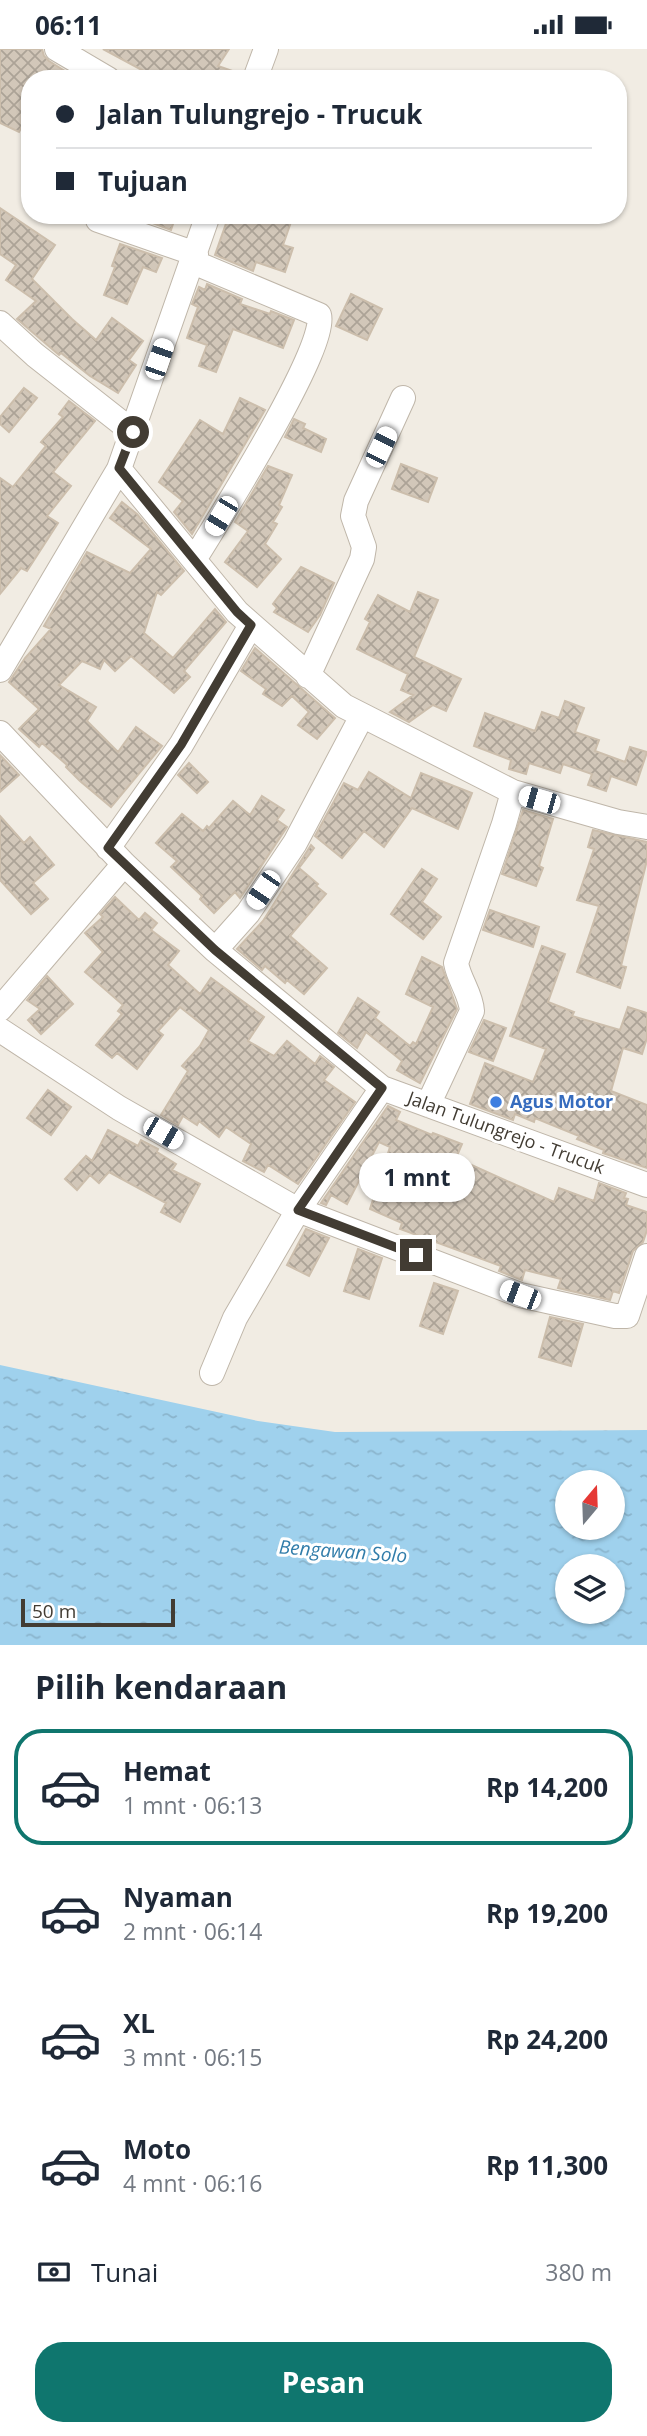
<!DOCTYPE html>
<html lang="id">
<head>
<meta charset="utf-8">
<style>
  body { margin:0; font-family:"Open Sans",sans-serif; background:#f2f2f3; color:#1f2937; height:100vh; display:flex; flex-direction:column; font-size:26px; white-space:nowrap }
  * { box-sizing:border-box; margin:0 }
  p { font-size:23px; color:#747a83 }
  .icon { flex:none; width:38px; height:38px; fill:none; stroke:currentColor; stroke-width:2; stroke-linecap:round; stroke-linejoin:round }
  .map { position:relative; height:1596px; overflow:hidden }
  .panel { display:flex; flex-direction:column; background:#fff; flex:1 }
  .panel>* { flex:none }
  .banner { position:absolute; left:21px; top:21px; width:606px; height:154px; border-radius:28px; box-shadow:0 2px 5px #0004; display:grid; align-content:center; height:154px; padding:0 35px; background:#fff }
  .needle { width:46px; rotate:19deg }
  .fabs { position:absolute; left:555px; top:1421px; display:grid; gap:14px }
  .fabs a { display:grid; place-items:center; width:70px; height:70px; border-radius:50%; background:#fff; box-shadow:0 2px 5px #0004; font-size:35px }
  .scale { position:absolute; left:21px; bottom:18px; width:154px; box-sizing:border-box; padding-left:7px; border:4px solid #423c33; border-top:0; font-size:19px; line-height:24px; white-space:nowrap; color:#423c33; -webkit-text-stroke:5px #fff; paint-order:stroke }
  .end { position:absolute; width:32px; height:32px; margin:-16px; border:9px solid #423c33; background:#fff; box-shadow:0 0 0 4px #fff }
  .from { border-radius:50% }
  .bubble { position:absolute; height:49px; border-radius:24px; background:#fff; box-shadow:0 2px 5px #0004; font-size:23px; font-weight:700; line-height:49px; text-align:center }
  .car { position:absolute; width:21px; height:42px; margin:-21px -10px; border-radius:9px; box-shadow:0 0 5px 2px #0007; background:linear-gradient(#fff 24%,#345 0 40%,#fff 0 76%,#345 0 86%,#fff 0) }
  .banner b { display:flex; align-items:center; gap:24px; height:66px; font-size:26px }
  .banner b+b { border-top:2px solid #e0e1e3 }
  .banner i { width:18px; height:18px; background:#1f2937 }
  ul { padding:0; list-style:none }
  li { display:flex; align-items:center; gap:21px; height:116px; margin:0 14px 10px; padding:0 21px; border:4px solid transparent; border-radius:28px }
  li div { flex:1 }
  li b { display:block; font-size:26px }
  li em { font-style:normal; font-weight:700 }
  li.active { border-color:#0f766e }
  li>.icon { width:63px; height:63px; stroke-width:1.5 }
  h2 { padding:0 35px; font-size:32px; line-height:84px }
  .pay { display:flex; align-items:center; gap:18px; height:77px; padding:0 35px; font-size:26px }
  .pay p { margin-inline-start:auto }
  .button { display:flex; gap:14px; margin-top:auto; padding:14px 35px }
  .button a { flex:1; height:80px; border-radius:28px; background:#0f766e; color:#fff; font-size:28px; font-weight:700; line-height:80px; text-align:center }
  .status { display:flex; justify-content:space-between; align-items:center; height:49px; padding:0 35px; background:#fff; direction:ltr }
  .status svg { height:19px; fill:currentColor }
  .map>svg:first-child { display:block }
</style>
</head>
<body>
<div class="status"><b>06:11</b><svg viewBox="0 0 49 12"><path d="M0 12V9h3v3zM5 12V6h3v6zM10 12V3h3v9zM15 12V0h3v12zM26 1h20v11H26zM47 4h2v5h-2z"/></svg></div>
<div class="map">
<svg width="647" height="1596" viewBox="0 0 647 1596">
  <defs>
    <pattern id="water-ripples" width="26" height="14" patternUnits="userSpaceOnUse" patternTransform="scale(1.75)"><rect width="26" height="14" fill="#9fd1ed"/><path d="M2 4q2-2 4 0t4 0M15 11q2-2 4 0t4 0" fill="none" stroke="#8ab4cc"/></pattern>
    <pattern id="building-cross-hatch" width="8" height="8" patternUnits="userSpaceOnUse" patternTransform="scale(1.75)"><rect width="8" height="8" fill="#d2c7b9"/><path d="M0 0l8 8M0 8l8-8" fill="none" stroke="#aca397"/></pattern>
  </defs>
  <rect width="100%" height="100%" fill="#f1ece3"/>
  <path fill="url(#water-ripples)" fill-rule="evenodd" d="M0 1316 258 1372 335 1383 647 1381V1596H0ZM567 1433H612V1479H567ZM567 1517H612V1563H567Z"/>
  <path fill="url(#building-cross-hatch)" stroke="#ccbeac" stroke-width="2" d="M0 0H42L44 7 49 12 68 24 63 30H30V61L19 83 0 74Z
    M103 0H229L218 17 241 25V30H137L142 21Z
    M0 159 55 196 32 230 72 270 96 291 112 269 143 292 129 311 136 316 118 344 90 327 61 304 59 306 17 270 36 252 6 231 16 216 0 205Z
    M131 166H176L171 181Z
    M229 166H282L292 170 283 196 293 199 285 223 256 213 253 222 215 206Z
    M120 195 162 209 156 223 143 218 127 255 104 246 115 218 112 217Z
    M207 235 242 250 240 255 270 265 271 262 294 271 283 299 233 280 216 323 199 317 207 296 187 289 198 258 192 255 199 238 205 241Z
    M351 245 382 260 367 291 336 277Z
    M24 339 37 349 9 383 0 375V368Z
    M240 349 265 361 192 485 174 463 183 452 159 433 200 371 223 385Z
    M69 352 95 372 53 423 71 437 47 467 58 474 27 522 21 519 0 545V429L13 438 46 397 41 393 63 368 59 365Z
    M294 370 305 375 303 379 326 390 321 403 285 388Z
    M401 415 437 429 428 453 392 440Z
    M268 417 292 426 279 456 282 458 273 473 277 475 265 495 281 510 257 538 225 513 248 482 235 473Z
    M122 453 137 465 184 522 161 546 157 543 144 584 173 609 215 560 226 573 184 622 190 628 174 644 131 607 115 622 104 611 100 620 82 612 59 636 96 658 87 672 118 703 136 678 162 697 111 758 80 732 66 718 67 716 42 694 39 698 19 680 39 660 9 633 25 609 51 580 44 577 87 503 130 524 151 500 110 469Z
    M301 518 334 534 320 566 308 583 274 563 277 559 273 555Z
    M418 543 438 551 414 608 461 630 446 662 433 656 409 673 390 663 413 646 401 641 408 625 357 600 370 573 365 570 378 546 410 563Z
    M255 599 335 669 317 690 298 676 309 663 292 647 282 657 263 645 266 640 241 622Z
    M565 652 584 659 575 683 599 691 595 702 625 713 630 698 647 703 636 736 611 727 606 742 588 736 592 725 563 715 560 724 529 714 526 725 509 720 511 711 474 697 485 664 535 682 542 663 559 669Z
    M0 706 19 726 0 743Z
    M189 714 208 733 197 744 178 726Z
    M369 723 411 749 421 724 472 744 458 780 412 759 384 798 364 782 342 809 315 787 344 734 358 741Z
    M262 747 284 761 277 771 287 778 240 849 235 843 214 864 200 850 202 847 171 818 177 812 156 794 182 765 203 782 207 777 209 779 233 752 250 766Z
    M523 761 553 770 539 817 543 819 536 837 502 825Z
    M0 767 24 794 30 788 54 816 33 834 48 850 31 865 0 831Z
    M593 781 647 793V811L621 917 626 918 620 939 577 923 599 857 577 851 594 800 588 798Z
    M311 796 314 799 299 819 318 835 316 837 326 845 290 887 327 919 304 945 287 931 285 934 265 917 262 921 237 900 263 872Z
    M422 820 437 830 422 853 441 868 423 890 391 865Z
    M115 848 139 871 145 864 157 874 151 881 179 902 168 916 200 945 211 929 264 968 248 992 274 1007 287 992 315 1015 320 1007 334 1018 324 1031 355 1053 298 1135 268 1116 264 1123 243 1112 251 1095 226 1078 219 1088 199 1072 197 1076 183 1067 178 1076 161 1066 188 1022 182 1017 200 997 209 981 180 958 158 982 163 986 137 1020 117 1004 112 1009 96 996 122 965 118 962 123 956 85 923 103 903 85 884 103 868 100 865Z
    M490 861 539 878 533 898 483 881Z
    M542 897 565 905 548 953 574 963 572 967 620 981 628 958 647 964V989L642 1005 623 999 611 1042 647 1056V1119L603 1104 604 1101 577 1090 579 1087 535 1069 534 1073 515 1065 513 1071 470 1055 485 1014 533 1033 546 1000 510 987Z
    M422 908 442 918 457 960 420 1034 397 1021 402 1012 366 983 357 999 338 984 358 949 379 963 375 969 410 997 413 993 416 995 433 958 406 945Z
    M47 927 73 955 41 985 28 971 40 960 27 951Z
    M484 971 506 979 493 1012 469 1003Z
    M48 1041 71 1058 51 1086 27 1069Z
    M388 1057 400 1063 396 1071 432 1086 433 1084 462 1095 456 1109 554 1153 559 1139 594 1152 599 1134 626 1144 624 1149 628 1150 626 1156 647 1163V1181L643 1193 633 1202 619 1244 613 1242 610 1251 558 1239 561 1230 525 1221 522 1231 499 1222 501 1217 400 1180 402 1174 370 1160 390 1098 379 1093 347 1155 331 1146 326 1156 321 1154Z
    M108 1081 138 1097 141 1091 158 1100 157 1103 176 1115 172 1121 200 1135 180 1173 161 1163 166 1154 109 1123 99 1134 90 1126 77 1141 65 1130 86 1107 92 1112Z
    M306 1180 329 1189 309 1227 287 1216Z
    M358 1200 382 1209 369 1250 344 1242Z
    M434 1234 458 1242 443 1285 420 1277Z
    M550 1268 583 1275 571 1317 539 1308Z"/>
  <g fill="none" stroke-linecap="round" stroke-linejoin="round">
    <defs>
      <path id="street" d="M57 0 108 30
        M255 30 266 0
        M98 171 196 205
        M193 213 319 266C329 297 216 475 194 511
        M0 274 35 306 133 383
        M119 420 237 563 344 657 513 743 618 773 647 778
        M0 621 119 420 208 166
        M308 627 362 510 364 498 353 467 356 452 403 349
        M0 684 124 815 215 901 382 1039 647 1136
        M108 799 181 696 251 576
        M215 901 248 864 295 794 362 667
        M0 960 124 815
        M0 981 119 1059 298 1161 520 1246 615 1267H627L647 1207
        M428 1056 472 962C471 945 459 931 456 914L504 775 513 743
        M212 1324 235 1269 298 1161 382 1039"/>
    </defs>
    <use href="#street" stroke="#bfb6a9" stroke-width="26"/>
    <use href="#street" stroke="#fff" stroke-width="24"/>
  </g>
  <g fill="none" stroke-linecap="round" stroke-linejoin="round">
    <path stroke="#423c33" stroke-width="9" d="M133 383 119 419 237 563 251 576 181 696 108 799 215 901 382 1039 298 1161 416 1206"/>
  </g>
  <circle fill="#3f7fe0" stroke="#fff" stroke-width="2.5" cx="496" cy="1053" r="7"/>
  <g text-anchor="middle" stroke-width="6" stroke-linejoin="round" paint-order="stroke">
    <g font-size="18" font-weight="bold" fill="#366cbe" stroke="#fff" text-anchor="start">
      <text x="510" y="1059">Agus Motor</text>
    </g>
    <g font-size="18" fill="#423c33" stroke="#fff">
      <text transform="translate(506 1084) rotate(20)" y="6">Jalan Tulungrejo - Trucuk</text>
    </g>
    <g font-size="19" font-style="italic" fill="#317daa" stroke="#fff">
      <text transform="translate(343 1502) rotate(4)" y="7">Bengawan Solo</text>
    </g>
  </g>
</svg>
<div class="fabs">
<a><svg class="needle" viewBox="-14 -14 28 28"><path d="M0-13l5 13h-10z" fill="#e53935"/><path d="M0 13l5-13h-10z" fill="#747a83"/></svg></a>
<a><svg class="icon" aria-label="layers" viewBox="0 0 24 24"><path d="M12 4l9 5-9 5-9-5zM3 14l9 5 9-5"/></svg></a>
</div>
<div class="scale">50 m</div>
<i class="end from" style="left:133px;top:383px"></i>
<i class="end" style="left:416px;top:1206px"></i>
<div class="bubble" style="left:359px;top:1104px;width:116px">1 mnt</div>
<i class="car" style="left:159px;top:310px;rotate:19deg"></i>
<i class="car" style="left:381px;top:398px;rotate:26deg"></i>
<i class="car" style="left:221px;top:467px;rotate:211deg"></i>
<i class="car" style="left:539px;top:751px;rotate:286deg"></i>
<i class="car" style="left:263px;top:841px;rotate:214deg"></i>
<i class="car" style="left:163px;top:1084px;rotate:120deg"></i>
<i class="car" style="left:520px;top:1246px;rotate:291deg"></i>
<div class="banner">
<b><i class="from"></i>Jalan Tulungrejo - Trucuk</b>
<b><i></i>Tujuan</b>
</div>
</div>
<section class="panel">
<h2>Pilih kendaraan</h2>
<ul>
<li class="active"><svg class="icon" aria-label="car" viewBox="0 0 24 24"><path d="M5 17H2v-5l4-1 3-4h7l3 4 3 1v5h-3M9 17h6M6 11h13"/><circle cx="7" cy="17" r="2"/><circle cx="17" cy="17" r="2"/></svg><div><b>Hemat</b><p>1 mnt · 06:13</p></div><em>Rp 14,200</em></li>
<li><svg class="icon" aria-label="car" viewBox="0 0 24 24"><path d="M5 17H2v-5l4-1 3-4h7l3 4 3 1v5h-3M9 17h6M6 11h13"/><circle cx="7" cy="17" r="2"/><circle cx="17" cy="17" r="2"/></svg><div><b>Nyaman</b><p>2 mnt · 06:14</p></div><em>Rp 19,200</em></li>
<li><svg class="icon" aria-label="car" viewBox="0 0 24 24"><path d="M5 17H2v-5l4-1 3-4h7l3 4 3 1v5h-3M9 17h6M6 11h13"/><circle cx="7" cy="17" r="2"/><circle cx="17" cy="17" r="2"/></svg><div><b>XL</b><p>3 mnt · 06:15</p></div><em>Rp 24,200</em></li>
<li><svg class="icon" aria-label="car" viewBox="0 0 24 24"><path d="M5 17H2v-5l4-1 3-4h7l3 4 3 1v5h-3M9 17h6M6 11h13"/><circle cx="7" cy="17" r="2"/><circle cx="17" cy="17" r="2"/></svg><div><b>Moto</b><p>4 mnt · 06:16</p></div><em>Rp 11,300</em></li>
</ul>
<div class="pay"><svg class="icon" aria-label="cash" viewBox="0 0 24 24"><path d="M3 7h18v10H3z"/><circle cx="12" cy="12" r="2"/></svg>Tunai<p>380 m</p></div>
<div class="button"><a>Pesan</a></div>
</section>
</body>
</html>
